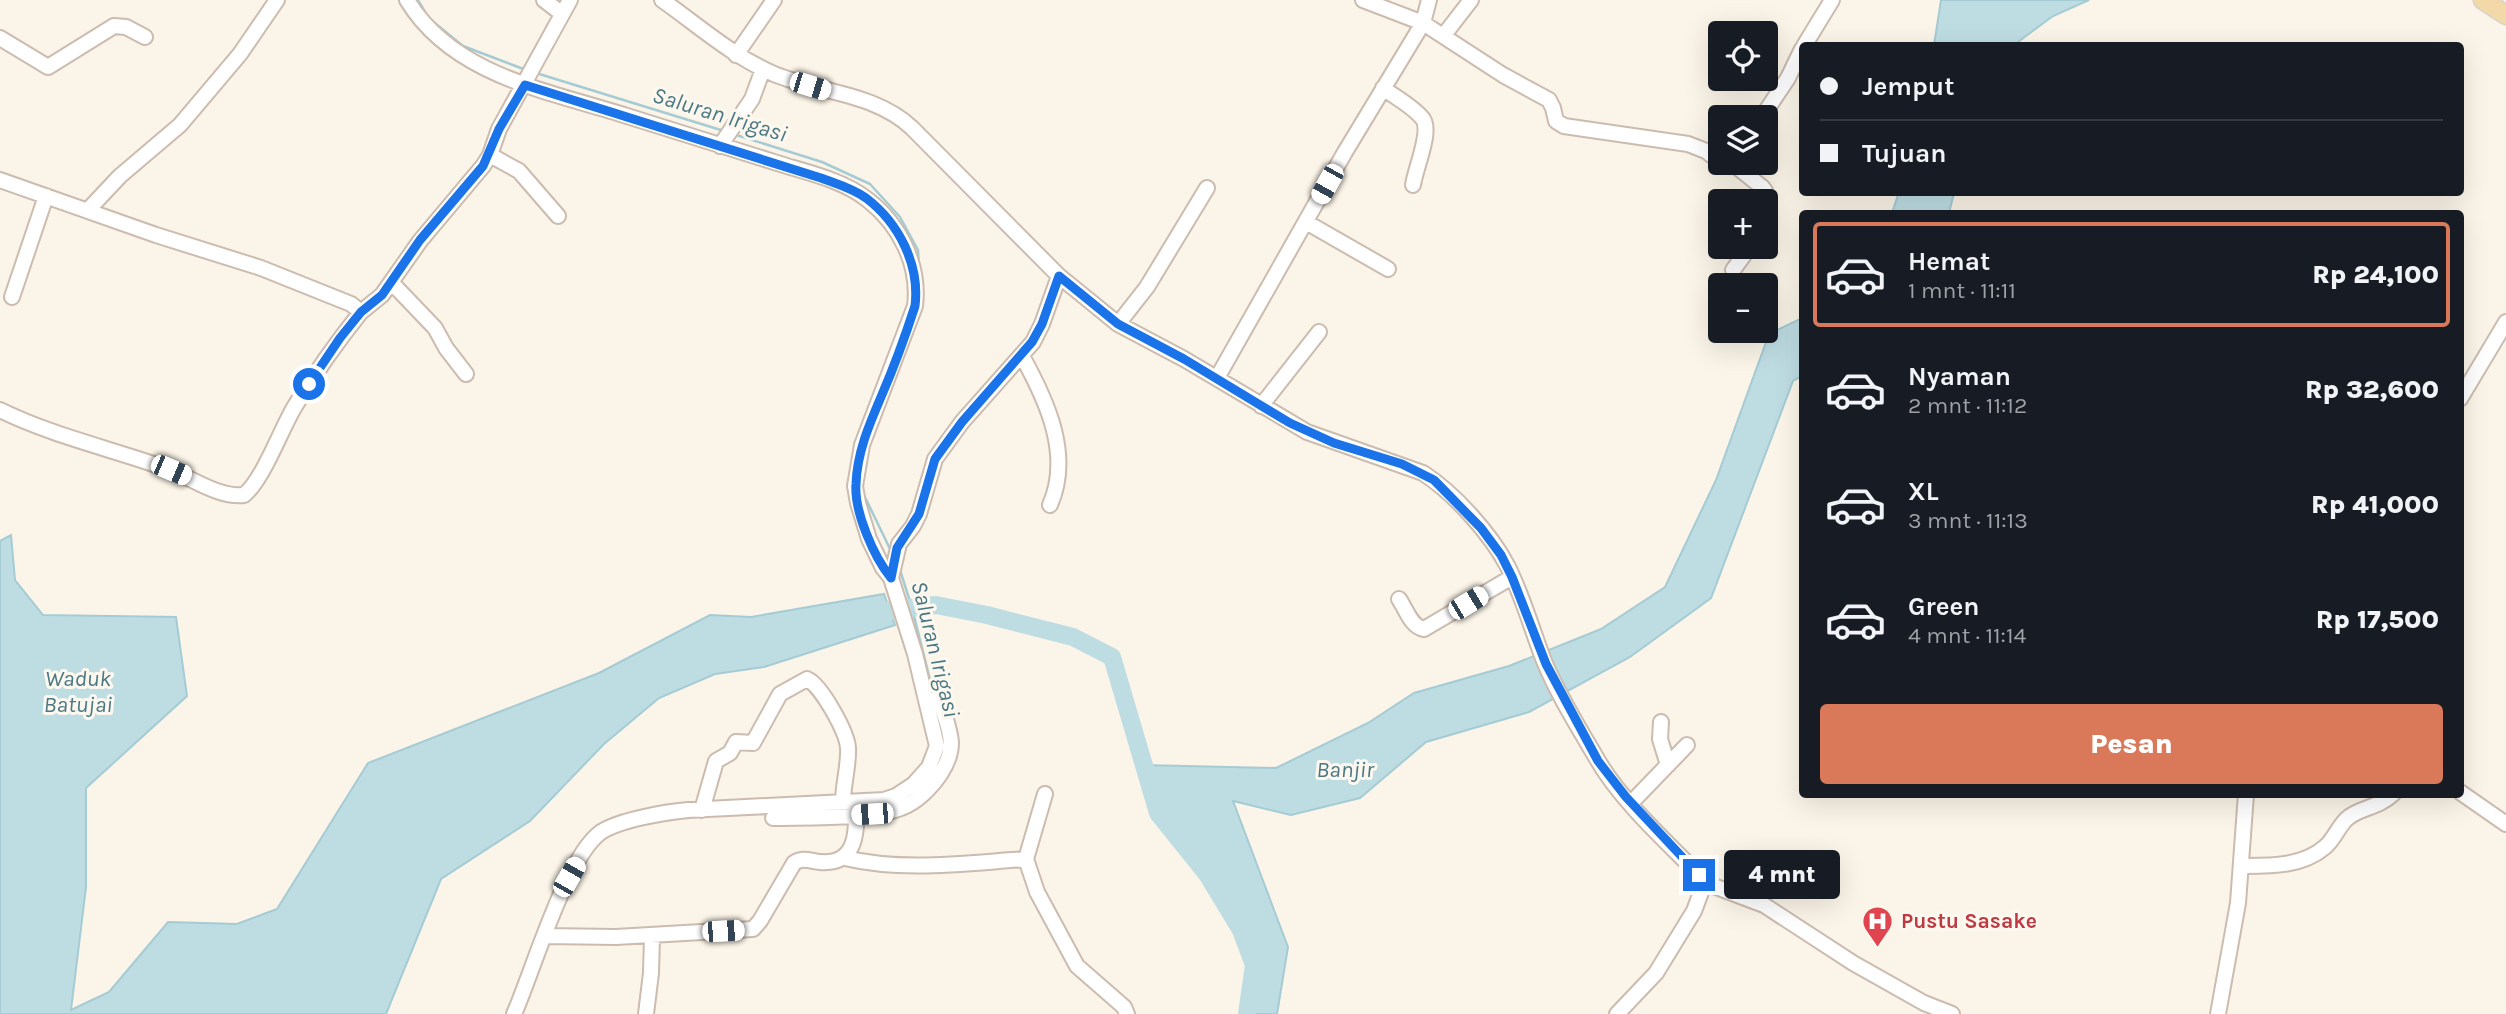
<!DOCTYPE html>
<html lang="id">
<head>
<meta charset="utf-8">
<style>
  body { margin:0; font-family:Karla,sans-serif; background:#20242c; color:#f1f3f6; height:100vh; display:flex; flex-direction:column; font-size:26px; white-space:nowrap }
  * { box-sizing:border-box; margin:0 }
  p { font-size:23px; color:#9ea1a6 }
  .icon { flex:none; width:38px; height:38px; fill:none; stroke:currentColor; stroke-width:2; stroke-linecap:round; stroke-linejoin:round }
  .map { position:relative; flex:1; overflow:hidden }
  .panel { position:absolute; left:1799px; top:210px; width:665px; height:588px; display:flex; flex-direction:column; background:#171b24; border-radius:7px; box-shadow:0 7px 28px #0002 }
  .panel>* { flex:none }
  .guide { position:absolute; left:1799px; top:42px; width:665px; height:154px; border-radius:7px; box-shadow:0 7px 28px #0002; display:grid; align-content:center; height:154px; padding:0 21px; background:#171b24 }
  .fabs { position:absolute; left:1708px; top:21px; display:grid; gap:14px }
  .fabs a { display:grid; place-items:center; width:70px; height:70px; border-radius:7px; background:#171b24; box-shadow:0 7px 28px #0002; font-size:35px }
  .end { position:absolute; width:32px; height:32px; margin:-16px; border:9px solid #1a73e8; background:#fff; box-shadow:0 0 0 4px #fff }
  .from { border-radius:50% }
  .bubble { position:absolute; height:49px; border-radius:7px; background:#171b24; box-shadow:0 7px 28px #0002; font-size:23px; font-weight:800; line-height:49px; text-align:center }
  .car { position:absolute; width:21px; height:42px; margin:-21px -10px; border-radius:9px; box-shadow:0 0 5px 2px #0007; background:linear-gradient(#fff 24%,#345 0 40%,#fff 0 76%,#345 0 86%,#fff 0) }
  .guide b { display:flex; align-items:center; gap:24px; height:66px; font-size:26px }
  .guide b+b { border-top:2px solid #363941 }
  .guide i { width:18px; height:18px; background:#f1f3f6 }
  ul { padding:12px 0 0; list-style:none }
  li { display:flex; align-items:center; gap:21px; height:105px; margin:0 14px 10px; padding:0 7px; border:4px solid transparent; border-radius:7px }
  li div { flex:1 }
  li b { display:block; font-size:26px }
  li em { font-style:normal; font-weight:800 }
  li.selected { border-color:#d97959 }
  li>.icon { width:63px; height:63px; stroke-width:1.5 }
  .action { display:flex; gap:14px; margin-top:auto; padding:14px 21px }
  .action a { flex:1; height:80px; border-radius:7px; background:#d97959; color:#fff; font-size:28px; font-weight:800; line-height:80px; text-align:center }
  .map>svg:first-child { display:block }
</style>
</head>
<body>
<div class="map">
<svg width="2506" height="1014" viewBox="0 0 2506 1014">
  <rect width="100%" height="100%" fill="#fbf4e8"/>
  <path fill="#bedde3" stroke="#a5cbd4" stroke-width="2" d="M1941 0H2089L2053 16 2014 45H1934Z
    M1899 192H1954V193L1949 213H1892Z
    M1802 318V376L1793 381 1711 598 1630 657 1529 712 1426 742 1360 798 1291 815 1233 801 1288 947 1277 1014H1247L1254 965 1241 930 1207 873 1158 813 1143 765 1276 768 1368 723 1414 693 1509 666 1601 629 1665 587 1716 480 1769 334Z
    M11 535 15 580 43 615 176 617 187 696 86 788V887L71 1010 109 992 168 922 237 924 277 909 368 763 599 673 710 615 751 617 884 594 895 625 764 667 715 674 659 698 604 744 530 821 441 879 386 1014H0V541Z"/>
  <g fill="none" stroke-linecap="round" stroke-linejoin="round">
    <path stroke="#a5cbd4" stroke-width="2.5" d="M418 0 425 12
      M431 20 463 46 526 70
      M536 73 724 131
      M733 134 822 162 870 184 900 217 918 250 919 267
      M862 491 891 551
      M900 570 912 608 933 692
      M938 715 940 729"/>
    <path stroke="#bedde3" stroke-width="18" d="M890 610 936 605 987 615 1073 637 1112 657 1158 813 1207 874 1241 930 1254 965 1247 1014"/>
    <defs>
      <path id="minor" d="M407 0C453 76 549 91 627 116 676 131 725 147 774 162 804 172 842 179 868 200 900 225 920 265 915 306L862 445 855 486 858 503 869 539 883 568 891 578 915 654 937 746 929 767 914 784 896 796 884 800 688 810C666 812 619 820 601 832 566 857 533 971 514 1014
        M544 0 561 13
        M662 0C699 26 732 56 774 74 820 93 875 93 912 128L1059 276 1118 324 1184 359 1307 432 1423 473C1454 493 1491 534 1508 567 1523 597 1532 630 1544 661 1558 695 1579 728 1597 759 1621 801 1665 840 1699 875L1703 887 1694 911 1656 973 1617 1014
        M1363 0 1423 23 1503 75 1549 100 1553 108 1556 121 1564 126 1688 144 1706 151 1720 162
        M1444 35 1471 0
        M0 38 48 67 114 26 126 27 145 37
        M1804 46 1832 0
        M736 55 774 0
        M1383 88C1395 97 1414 107 1423 119 1432 132 1415 169 1413 185
        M1762 117 1788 78 1802 49
        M720 146 752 99 763 69
        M490 155 519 171 558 216
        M1732 163 1762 187 1765 191V201
        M0 180 156 235 261 268 351 304 361 312 382 295 420 241 483 166 490 155 499 129 570 0
        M88 210 120 176 180 125 240 54 277 0
        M1306 222 1388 269
        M1733 270 1744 255 1743 247
        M391 282 435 328 446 348 466 374
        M12 297 46 196
        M1118 324 1147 287 1207 188
        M1022 356C1047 401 1072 455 1050 505
        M1217 378 1345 152 1423 23 1429 0
        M2460 399 2506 322
        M1261 406 1319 332
        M0 410C53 436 112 449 168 469 192 478 219 498 244 495 263 480 281 429 295 406 315 373 337 342 361 312
        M891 578 899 544 913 526 919 514 935 459 962 422 1033 342 1042 324 1059 276
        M1399 599C1406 609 1411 627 1424 629L1512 577
        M1661 722 1660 739 1668 765
        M2460 792 2506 824
        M1631 803 1687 745
        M702 810 716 761 730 753 736 742 753 743 780 694 807 679C821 685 847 732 848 748 849 765 843 784 843 802
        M773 818C804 817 875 819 901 808 917 802 932 787 941 773 946 765 951 753 951 743 950 727 943 711 938 696
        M845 858C904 872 966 863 1026 859L1037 892 1077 966 1124 1007 1127 1014
        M1026 859 1045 794
        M2241 866C2269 866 2302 867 2325 847 2335 839 2339 824 2349 817 2362 807 2378 808 2393 794
        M1703 882 1764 905 1853 963 1924 1003 1952 1014
        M545 936 616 937 753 929 760 921 794 863C803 857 810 861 820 862 858 865 857 830 856 802
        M646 1014 651 973 652 936
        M2218 1014 2238 903 2246 794"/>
      <path id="major" d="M2483 0 2506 15"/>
    </defs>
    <use href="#minor" stroke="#ccbcaf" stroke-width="18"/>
    <use href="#major" stroke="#d8d1cd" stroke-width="21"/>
    <use href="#minor" stroke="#fff" stroke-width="14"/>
    <use href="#major" stroke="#f3d9a7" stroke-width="18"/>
  </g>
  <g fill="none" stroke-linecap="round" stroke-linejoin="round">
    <path stroke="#1a73e8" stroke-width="9" d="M309 384 340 338 361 312 382 295 420 240 483 166 499 129 525 85 821 178C837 184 852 188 866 198 899 223 920 265 915 306 905 337 894 367 881 397 869 425 857 453 856 484 854 512 874 557 891 578L897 548 919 514 935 459 962 422 1032 342 1042 324 1059 276 1118 324 1184 359 1290 423 1334 443 1402 464 1434 480 1481 528 1501 555 1512 577 1546 664 1598 761 1626 797 1699 875"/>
  </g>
  <defs>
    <symbol id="hospital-pin" viewBox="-11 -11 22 30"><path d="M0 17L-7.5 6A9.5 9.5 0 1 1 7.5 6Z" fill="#e0444e" stroke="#fdf8ef"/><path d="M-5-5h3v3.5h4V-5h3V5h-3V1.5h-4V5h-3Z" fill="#fff"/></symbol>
  </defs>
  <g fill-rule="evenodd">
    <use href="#hospital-pin" x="1860" y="904" width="35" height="47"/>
  </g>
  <g text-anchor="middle" stroke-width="6" stroke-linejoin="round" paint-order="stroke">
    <g font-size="21" font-weight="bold" fill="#be3a42" stroke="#fdf8ef" text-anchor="start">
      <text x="1901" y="928">Pustu Sasake</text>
    </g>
    <g font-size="23" font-style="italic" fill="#4a7984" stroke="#fdf8ef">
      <text transform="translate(720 114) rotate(17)" y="8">Saluran Irigasi</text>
      <text transform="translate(936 649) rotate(76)" y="8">Saluran Irigasi</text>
      <text x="78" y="686">Waduk<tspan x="78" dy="26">Batujai</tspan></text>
      <text x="1345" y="777">Banjir</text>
    </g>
  </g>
</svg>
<div class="fabs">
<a><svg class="icon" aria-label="locate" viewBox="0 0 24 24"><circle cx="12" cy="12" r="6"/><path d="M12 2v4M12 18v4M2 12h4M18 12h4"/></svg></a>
<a><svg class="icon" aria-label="layers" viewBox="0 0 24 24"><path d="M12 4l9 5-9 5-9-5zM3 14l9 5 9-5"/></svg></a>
<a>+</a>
<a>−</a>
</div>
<i class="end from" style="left:309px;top:384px"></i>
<i class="end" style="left:1699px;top:875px"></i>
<div class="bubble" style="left:1724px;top:850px;width:116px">4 mnt</div>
<i class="car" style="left:810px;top:86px;rotate:107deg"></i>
<i class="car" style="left:1327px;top:184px;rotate:209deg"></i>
<i class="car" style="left:171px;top:470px;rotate:113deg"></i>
<i class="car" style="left:1468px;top:603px;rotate:59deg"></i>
<i class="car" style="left:872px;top:814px;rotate:267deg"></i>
<i class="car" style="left:569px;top:877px;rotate:30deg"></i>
<i class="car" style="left:723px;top:931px;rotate:87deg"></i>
<div class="guide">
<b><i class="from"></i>Jemput</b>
<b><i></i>Tujuan</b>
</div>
<section class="panel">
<ul>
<li class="selected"><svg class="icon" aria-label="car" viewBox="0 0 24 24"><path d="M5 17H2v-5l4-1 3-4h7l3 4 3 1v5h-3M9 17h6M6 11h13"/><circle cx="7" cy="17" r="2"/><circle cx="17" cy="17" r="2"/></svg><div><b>Hemat</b><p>1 mnt · 11:11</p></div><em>Rp 24,100</em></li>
<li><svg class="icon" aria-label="car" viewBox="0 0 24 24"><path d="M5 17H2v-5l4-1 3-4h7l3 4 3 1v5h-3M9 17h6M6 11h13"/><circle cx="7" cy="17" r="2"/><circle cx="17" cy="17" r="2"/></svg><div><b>Nyaman</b><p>2 mnt · 11:12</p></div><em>Rp 32,600</em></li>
<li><svg class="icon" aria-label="car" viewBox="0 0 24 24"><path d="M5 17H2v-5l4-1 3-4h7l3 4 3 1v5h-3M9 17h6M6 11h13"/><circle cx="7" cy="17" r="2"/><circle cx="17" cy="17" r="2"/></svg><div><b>XL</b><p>3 mnt · 11:13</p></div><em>Rp 41,000</em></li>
<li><svg class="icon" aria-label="car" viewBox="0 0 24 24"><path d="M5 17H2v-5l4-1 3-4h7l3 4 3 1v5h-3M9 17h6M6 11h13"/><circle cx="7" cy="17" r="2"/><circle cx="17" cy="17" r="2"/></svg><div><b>Green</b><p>4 mnt · 11:14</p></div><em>Rp 17,500</em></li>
</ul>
<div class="action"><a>Pesan</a></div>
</section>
</div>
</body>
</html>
